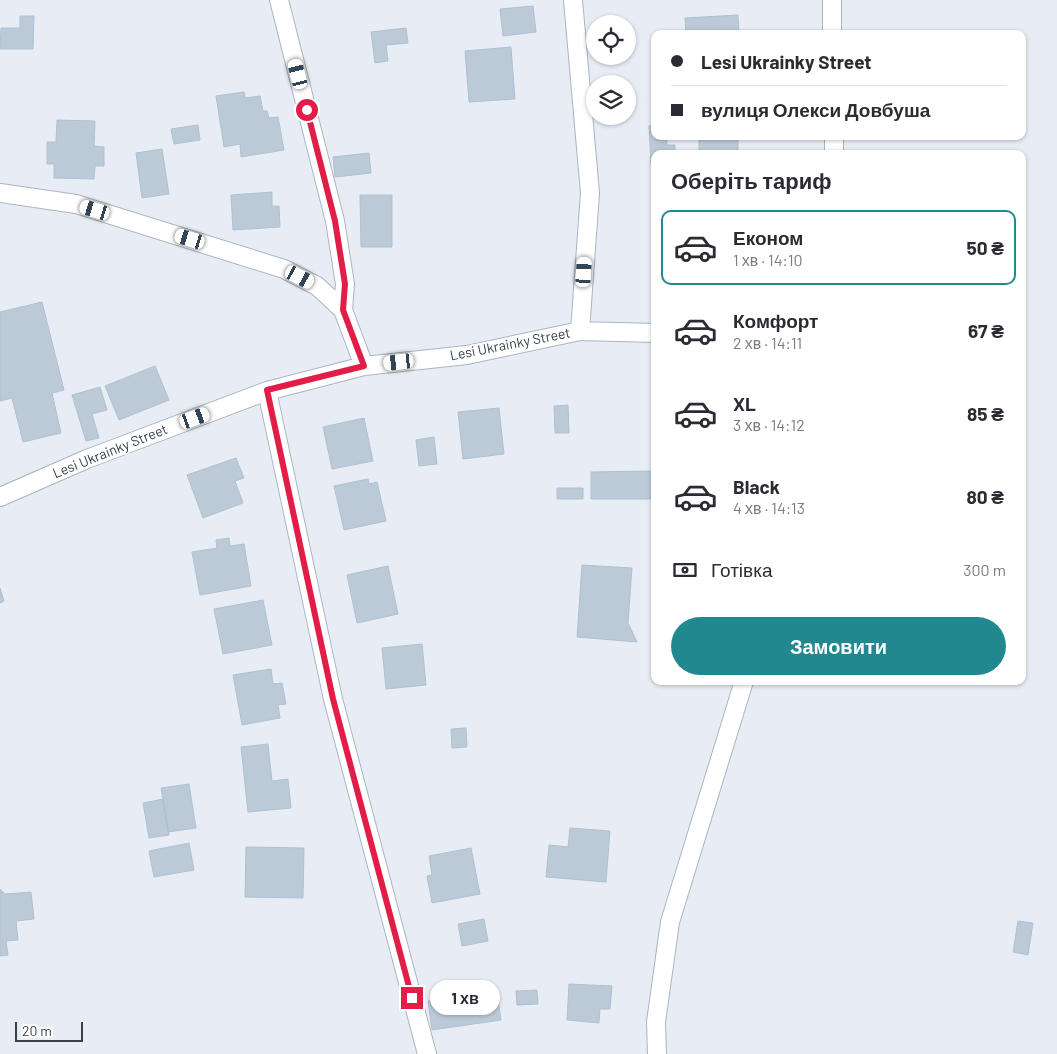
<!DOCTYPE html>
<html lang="uk">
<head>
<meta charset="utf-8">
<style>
  body { margin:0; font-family:Barlow,sans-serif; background:#f2f2f3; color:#2b2b33; height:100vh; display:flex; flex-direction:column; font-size:19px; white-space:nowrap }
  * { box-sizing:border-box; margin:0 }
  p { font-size:16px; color:#7c7c81 }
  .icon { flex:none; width:28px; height:28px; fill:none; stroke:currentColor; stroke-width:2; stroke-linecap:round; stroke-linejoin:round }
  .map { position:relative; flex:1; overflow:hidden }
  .side { position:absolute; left:651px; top:150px; width:375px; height:535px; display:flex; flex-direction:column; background:#fff; border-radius:10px; box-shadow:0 1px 4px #0004 }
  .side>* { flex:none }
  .guide { position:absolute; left:651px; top:30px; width:375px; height:110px; border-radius:10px; box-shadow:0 1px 4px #0004; display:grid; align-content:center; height:110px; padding:0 20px; background:#fff }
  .buttons { position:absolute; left:586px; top:15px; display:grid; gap:10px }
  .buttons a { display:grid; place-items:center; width:50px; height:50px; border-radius:50%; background:#fff; box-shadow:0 1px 4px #0004; font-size:25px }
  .scale { position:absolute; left:15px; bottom:12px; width:68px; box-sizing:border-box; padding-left:5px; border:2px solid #364049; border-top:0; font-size:14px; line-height:18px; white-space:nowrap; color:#364049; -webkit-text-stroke:4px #fff; paint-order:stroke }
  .end { position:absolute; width:22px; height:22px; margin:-11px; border:6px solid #e11d48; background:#fff; box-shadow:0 0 0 2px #fff }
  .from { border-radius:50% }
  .bubble { position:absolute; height:35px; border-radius:18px; background:#fff; box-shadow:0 1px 4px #0004; font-size:16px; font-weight:700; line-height:35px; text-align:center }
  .car { position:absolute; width:15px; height:30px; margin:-15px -8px; border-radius:6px; box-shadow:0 0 4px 1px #0007; background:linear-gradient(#fff 24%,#345 0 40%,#fff 0 76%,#345 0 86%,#fff 0) }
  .guide b { display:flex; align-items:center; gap:18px; height:48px; font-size:19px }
  .guide b+b { border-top:1px solid #e1e1e2 }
  .guide i { width:12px; height:12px; background:#2b2b33 }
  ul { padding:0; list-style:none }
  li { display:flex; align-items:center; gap:15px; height:75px; margin:0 10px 8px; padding:0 10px; border:2px solid transparent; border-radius:10px }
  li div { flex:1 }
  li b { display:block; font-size:19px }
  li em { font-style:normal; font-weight:700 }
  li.current { border-color:#21888f }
  li>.icon { width:45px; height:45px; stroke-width:1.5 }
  h2 { padding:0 20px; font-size:22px; line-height:60px }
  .pay { display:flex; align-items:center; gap:12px; height:55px; padding:0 20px; font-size:19px }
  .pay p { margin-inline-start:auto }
  .button { display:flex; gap:10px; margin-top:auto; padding:10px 20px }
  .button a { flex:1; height:58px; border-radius:30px; background:#21888f; color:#fff; font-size:20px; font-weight:700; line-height:58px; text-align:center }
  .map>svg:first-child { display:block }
</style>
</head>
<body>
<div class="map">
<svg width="1057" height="1054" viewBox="0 0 1057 1054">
  <rect width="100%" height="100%" fill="#e8edf5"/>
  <path fill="#bccad8" stroke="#aec1d3" d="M533 6 536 32 503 36 500 9Z
    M738 15 739 34H686L685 18Z
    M20 16H34L33 49H0L1 28H20Z
    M406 28 408 43 386 45 388 61 375 63 371 32Z
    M511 47 515 99 469 102 465 51Z
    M244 92 245 98 260 96 263 111H267L269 118 278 117 284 150 241 157 240 144 224 147 216 96Z
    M57 120 95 121 94 146 104 147V166H95L94 179 54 178V164H47V142H56Z
    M198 125 200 140 174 144 171 129Z
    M649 126H655V136H667V145H675V154H655V165H651Z
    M699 136H738V154H699Z
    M162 149 169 194 142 198 136 153Z
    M369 153 371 173 335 177 333 157Z
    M272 192V206H279L280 227 233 230 231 195Z
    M360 195H392V247H361Z
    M42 302 64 390 52 393 61 433 23 442 12 398 0 401V312Z
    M155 366 169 400 119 420 105 386Z
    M100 387 107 410 92 414 99 438 86 441 72 395Z
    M568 405 569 433H555L554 406Z
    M499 408 504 454 463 459 458 412Z
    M364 418 373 461 332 469 323 427Z
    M434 437 437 464 419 466 416 440Z
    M236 458 244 478 235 481 243 503 203 518 187 475Z
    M652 471V499H591V472Z
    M368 479 369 484 377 482 386 521 344 530 334 486Z
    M557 488H583V499H557Z
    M229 538 230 546 244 544 251 586 200 595 192 552 217 548 216 540Z
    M582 565 632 568 628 623 637 642 577 637Z
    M388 566 398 614 357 623 347 575Z
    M0 588 4 601 0 603Z
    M263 600 272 645 223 654 214 609Z
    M422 644 426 685 386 689 382 648Z
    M271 669 273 684 282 683 286 704 278 705 280 718 242 725 233 675Z
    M466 728 467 747 452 748 451 729Z
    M268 744 272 781 288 779 291 808 248 812 241 747Z
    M189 784 196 828 168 832 161 788Z
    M163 799 169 835 149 838 143 803Z
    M570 828 610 831 606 882 546 877 549 845 568 847Z
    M189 843 194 870 154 877 149 851Z
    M246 847 304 848 303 898 245 897Z
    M471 848 480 894 432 903 427 876 432 875 429 856Z
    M0 889 5 894 31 892 34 919 16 921 18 940 6 941 8 955 0 956Z
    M484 919 488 941 462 946 458 924Z
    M1018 921 1033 923 1028 955 1013 952Z
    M569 984 612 986 610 1009H600L599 1023 567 1020Z
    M537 990 538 1004 517 1005 516 991Z
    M497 992 501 1020 432 1030 428 1001 449 998 451 1007 470 1004 469 996Z"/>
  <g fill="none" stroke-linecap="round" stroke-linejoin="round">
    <defs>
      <path id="minor" d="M279 0 335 221 345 284 343 310
        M573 0 590 193 580 331
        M832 0V34
        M834 136V154
        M0 193 76 204 284 269 317 286 343 310 364 366
        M267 391 333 699 427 1054
        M0 497 87 459 267 391 364 366 467 355 580 331 655 333
        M657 1054 656 1022 670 922 744 681"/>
    </defs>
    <use href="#minor" stroke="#a9b5c2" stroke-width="20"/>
    <use href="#minor" stroke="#fff" stroke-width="18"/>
  </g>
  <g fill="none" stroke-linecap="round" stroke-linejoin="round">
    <path stroke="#e11d48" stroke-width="6" d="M307 110 335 221 345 284 343 310 364 366 267 390 333 699 412 998"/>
  </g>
  <g text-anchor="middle" stroke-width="4" stroke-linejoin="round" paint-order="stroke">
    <g font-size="14" fill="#364049" stroke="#fff">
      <text transform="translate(510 344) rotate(-11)" y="5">Lesi Ukrainky Street</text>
      <text transform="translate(110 451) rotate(-22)" y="5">Lesi Ukrainky Street</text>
    </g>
  </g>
</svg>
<div class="buttons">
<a><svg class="icon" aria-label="locate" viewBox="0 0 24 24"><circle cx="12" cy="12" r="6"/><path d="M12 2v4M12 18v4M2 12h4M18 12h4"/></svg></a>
<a><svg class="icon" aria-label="layers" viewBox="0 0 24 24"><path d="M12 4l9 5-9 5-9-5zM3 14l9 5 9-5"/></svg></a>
</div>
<div class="scale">20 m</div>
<i class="end from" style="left:307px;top:110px"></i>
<i class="end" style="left:412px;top:998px"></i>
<div class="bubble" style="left:430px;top:980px;width:70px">1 хв</div>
<i class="car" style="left:298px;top:74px;rotate:346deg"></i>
<i class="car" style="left:95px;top:210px;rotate:287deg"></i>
<i class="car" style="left:190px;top:239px;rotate:287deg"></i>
<i class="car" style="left:584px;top:272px;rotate:4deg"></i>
<i class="car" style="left:300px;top:277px;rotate:118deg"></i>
<i class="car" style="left:399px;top:362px;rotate:264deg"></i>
<i class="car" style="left:195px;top:418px;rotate:70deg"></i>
<div class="guide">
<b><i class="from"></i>Lesi Ukrainky Street</b>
<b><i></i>вулиця Олекси Довбуша</b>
</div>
<section class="side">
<h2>Оберіть тариф</h2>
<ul>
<li class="current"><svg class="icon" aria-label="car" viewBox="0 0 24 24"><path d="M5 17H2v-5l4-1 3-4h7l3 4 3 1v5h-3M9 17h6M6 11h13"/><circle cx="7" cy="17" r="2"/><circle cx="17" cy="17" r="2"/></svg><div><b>Економ</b><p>1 хв · 14:10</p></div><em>50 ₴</em></li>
<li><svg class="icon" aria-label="car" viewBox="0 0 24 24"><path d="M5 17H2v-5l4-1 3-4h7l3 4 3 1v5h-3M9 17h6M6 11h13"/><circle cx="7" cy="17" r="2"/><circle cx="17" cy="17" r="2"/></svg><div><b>Комфорт</b><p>2 хв · 14:11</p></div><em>67 ₴</em></li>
<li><svg class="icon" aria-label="car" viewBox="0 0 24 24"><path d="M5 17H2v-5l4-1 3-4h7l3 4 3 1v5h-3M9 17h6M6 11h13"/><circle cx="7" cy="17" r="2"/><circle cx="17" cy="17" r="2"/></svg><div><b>XL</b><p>3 хв · 14:12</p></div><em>85 ₴</em></li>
<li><svg class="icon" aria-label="car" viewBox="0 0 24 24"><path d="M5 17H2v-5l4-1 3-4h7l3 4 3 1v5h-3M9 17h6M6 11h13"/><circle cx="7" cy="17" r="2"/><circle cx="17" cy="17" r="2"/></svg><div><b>Black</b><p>4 хв · 14:13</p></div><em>80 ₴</em></li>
</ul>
<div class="pay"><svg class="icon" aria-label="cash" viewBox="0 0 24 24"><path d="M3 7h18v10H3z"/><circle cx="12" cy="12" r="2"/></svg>Готівка<p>300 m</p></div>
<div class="button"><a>Замовити</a></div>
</section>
</div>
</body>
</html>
